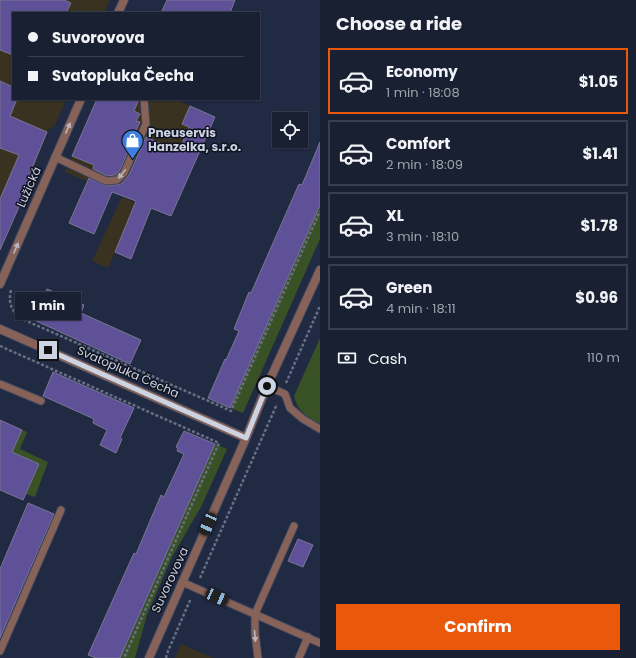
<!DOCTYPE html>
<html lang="en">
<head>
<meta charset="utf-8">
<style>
  body { margin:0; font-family:Poppins,sans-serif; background:#22283a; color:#f1f3f6; height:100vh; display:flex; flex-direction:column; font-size:15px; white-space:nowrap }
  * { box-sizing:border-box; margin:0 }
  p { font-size:13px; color:#9fa3ac }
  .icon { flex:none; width:22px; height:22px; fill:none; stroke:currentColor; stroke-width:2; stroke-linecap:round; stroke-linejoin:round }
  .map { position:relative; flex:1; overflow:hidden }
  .drawer { display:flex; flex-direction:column; background:#192032; width:316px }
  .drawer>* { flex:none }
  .guide { position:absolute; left:12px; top:12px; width:248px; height:88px; border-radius:0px; box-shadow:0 1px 3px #0004,0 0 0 1px #373e4d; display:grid; align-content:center; height:88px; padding:0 16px; background:#192032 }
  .fabs { position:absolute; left:272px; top:112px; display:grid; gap:8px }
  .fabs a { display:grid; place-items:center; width:36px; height:36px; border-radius:0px; background:#192032; box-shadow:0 1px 3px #0004,0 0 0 1px #373e4d; font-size:20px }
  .end { position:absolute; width:18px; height:18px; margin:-9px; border:5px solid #ccd3e3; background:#111; box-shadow:0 0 0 2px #111 }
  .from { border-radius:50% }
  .bubble { position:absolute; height:28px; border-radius:0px; background:#192032; box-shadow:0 1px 3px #0004,0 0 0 1px #373e4d; font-size:13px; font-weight:700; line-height:28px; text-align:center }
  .car { position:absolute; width:12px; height:24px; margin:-12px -6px; border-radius:5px; box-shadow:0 0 3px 1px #0007; background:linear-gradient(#222 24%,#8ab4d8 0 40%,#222 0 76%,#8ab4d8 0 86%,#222 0) }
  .guide b { display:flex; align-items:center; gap:14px; height:38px; font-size:15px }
  .guide b+b { border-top:1px solid #373e4d }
  .guide i { width:10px; height:10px; background:#f1f3f6 }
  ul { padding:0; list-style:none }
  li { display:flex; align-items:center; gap:12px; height:66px; margin:0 8px 6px; padding:0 8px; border:2px solid #373e4d; border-radius:0px }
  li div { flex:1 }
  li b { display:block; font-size:15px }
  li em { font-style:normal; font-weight:700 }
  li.selected { border-color:#ea580c }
  li>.icon { width:36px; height:36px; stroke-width:1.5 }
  h2 { padding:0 16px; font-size:18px; line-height:48px }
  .pay { display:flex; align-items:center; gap:10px; height:44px; padding:0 16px; font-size:15px }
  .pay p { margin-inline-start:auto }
  .cta { display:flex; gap:8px; margin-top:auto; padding:8px 16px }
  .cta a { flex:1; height:46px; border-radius:0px; background:#ea580c; color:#fff; font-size:16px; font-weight:700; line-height:46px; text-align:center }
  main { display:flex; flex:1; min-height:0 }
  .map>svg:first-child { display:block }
</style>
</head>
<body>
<main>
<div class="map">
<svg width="320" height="658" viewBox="0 0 320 658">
  <rect width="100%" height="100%" fill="#212a43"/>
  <path fill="#393221" d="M0 0H110L104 13H13V99H66L55 125 49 129 32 168 33 175 0 250Z
    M97 99H174L215 117 171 216 65 172Z
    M122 197 151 210 130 259 115 253 108 268 92 261Z
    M181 644 213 658H175Z"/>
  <path fill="#385226" d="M320 205V239L243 413 230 408Z
    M320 338V424C307 417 297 411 294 396Z
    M22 430 27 432 20 449 48 462 35 497 26 494 39 464 12 452Z
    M215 444 227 449 202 505 172 557 147 615 135 658H120Z"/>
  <path fill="#5f5198" stroke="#797594" d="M0 0H64L71 3 66 13H13V55L0 50Z
    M167 0H235L230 13H161Z
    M0 81 13 87V99H17L10 116 47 132 30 173 33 175 0 250V199L19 155 0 148Z
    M97 99H139L134 111 140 114 136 121 140 122 135 133H136L120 170 115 175 107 176 93 169 94 165 72 156Z
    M190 106 215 117 171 216 151 208 131 259 115 252 136 201 112 192 94 234 69 223 89 178 106 186 121 184 129 175 146 137 179 151 189 127 182 124Z
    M320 142V205L230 408 208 398 225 359 226 360 239 331 234 329 249 292 251 293 299 184 302 185Z
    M47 289 84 305 81 313 141 340 130 364 34 320Z
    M53 372 134 408 120 438 122 439 116 453 100 445 107 430 93 423 94 419 43 396Z
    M0 420 22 430 12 452 39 464 23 500 0 490Z
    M184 431 215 444 120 658H96L88 655 134 553 136 554 161 495 164 497 184 454 177 451 178 448 176 447Z
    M28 503 54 514 0 638V569Z
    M298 539 313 545 303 567 288 561Z"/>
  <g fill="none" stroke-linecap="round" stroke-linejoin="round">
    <defs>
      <path id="service" d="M55 157 106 181 117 180 124 173 146 124 144 99
        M0 384 41 401
        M267 386 285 394 290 408 303 419 320 429
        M182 582 320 643
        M0 651 61 510
        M258 658 255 633V614L294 526
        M299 658 308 637"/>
      <path id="minor" d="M118 13 124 0
        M0 284 81 99"/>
      <path id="tertiary" d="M0 329 246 438
        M149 658 246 438 267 386 320 270"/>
    </defs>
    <use href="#service" stroke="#3c455d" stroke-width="9"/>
    <use href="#minor" stroke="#3c455d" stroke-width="10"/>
    <use href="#tertiary" stroke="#3c455d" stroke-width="10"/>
    <path stroke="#676f84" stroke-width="2.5" stroke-dasharray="3 2" stroke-linecap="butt" d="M11 290C8 302 11 310 20 318L231 411 320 211
      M0 346 219 443 124 658
      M286 383 320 306
      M200 578 277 404
      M166 658 168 651 191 598"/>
    <use href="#service" stroke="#876258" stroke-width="7"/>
    <use href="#minor" stroke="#876258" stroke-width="8"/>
    <use href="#tertiary" stroke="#876258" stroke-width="8"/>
  </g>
  <defs><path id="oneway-solid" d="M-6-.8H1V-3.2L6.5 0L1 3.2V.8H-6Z"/></defs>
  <g fill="#bbb7c0">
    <use href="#oneway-solid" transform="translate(68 128) rotate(-66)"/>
    <use href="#oneway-solid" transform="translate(122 174) rotate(128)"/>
    <use href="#oneway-solid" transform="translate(16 248) rotate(-67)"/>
    <use href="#oneway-solid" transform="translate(255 636) rotate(85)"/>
  </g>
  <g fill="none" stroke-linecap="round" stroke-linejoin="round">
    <path stroke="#ccd3e3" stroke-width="5" d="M48 350 246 438 267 386"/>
  </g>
  <defs>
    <symbol id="shop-pin" viewBox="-11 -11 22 30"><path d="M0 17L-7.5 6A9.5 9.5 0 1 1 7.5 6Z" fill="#3f7fe0" stroke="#0f131f"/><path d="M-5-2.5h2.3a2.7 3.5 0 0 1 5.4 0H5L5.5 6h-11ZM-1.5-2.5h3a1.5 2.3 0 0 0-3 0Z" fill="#fff"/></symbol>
  </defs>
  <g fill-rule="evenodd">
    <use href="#shop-pin" x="120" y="128" width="25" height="34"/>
  </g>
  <g text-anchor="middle" stroke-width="3" stroke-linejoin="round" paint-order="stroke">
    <g font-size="12" font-weight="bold" fill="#ccd3e3" stroke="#0f131f" text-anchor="start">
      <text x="148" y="137">Pneuservis<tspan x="148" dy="14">Hanzelka, s.r.o.</tspan></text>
    </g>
    <g font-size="12" fill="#ccd3e3" stroke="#0f131f">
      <text transform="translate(29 187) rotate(-66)" y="4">Lužická</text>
      <text transform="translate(128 372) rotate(24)" y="4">Svatopluka Čecha</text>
      <text transform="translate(170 580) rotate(-65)" y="4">Suvorovova</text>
    </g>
  </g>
</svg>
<div class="fabs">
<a><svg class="icon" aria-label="locate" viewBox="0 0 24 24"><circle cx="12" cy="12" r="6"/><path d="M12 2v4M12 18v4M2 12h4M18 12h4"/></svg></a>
</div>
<i class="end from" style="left:267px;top:386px"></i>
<i class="end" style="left:48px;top:350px"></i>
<div class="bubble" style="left:15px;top:292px;width:66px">1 min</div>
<i class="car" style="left:208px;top:524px;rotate:204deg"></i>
<i class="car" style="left:217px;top:597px;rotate:114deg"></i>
<div class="guide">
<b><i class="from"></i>Suvorovova</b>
<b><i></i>Svatopluka Čecha</b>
</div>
</div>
<section class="drawer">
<h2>Choose a ride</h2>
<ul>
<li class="selected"><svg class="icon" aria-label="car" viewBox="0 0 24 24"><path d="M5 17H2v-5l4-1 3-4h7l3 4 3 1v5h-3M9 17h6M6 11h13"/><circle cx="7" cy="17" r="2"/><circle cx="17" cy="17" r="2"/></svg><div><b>Economy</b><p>1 min · 18:08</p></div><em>$1.05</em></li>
<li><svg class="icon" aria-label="car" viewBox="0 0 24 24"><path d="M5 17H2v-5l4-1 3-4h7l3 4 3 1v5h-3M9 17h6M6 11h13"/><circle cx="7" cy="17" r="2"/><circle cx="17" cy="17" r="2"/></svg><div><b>Comfort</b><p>2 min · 18:09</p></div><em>$1.41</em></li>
<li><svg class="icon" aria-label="car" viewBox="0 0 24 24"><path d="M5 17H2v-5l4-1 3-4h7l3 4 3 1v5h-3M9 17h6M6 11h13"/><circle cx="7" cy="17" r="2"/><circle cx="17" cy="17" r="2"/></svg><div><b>XL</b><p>3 min · 18:10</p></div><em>$1.78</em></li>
<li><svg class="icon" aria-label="car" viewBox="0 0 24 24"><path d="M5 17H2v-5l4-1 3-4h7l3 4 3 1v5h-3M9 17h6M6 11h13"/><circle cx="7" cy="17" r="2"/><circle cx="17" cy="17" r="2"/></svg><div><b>Green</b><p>4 min · 18:11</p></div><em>$0.96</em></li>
</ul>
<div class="pay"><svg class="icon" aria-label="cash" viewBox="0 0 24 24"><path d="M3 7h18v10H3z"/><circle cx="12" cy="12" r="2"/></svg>Cash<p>110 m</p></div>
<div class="cta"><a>Confirm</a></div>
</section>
</main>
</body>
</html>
